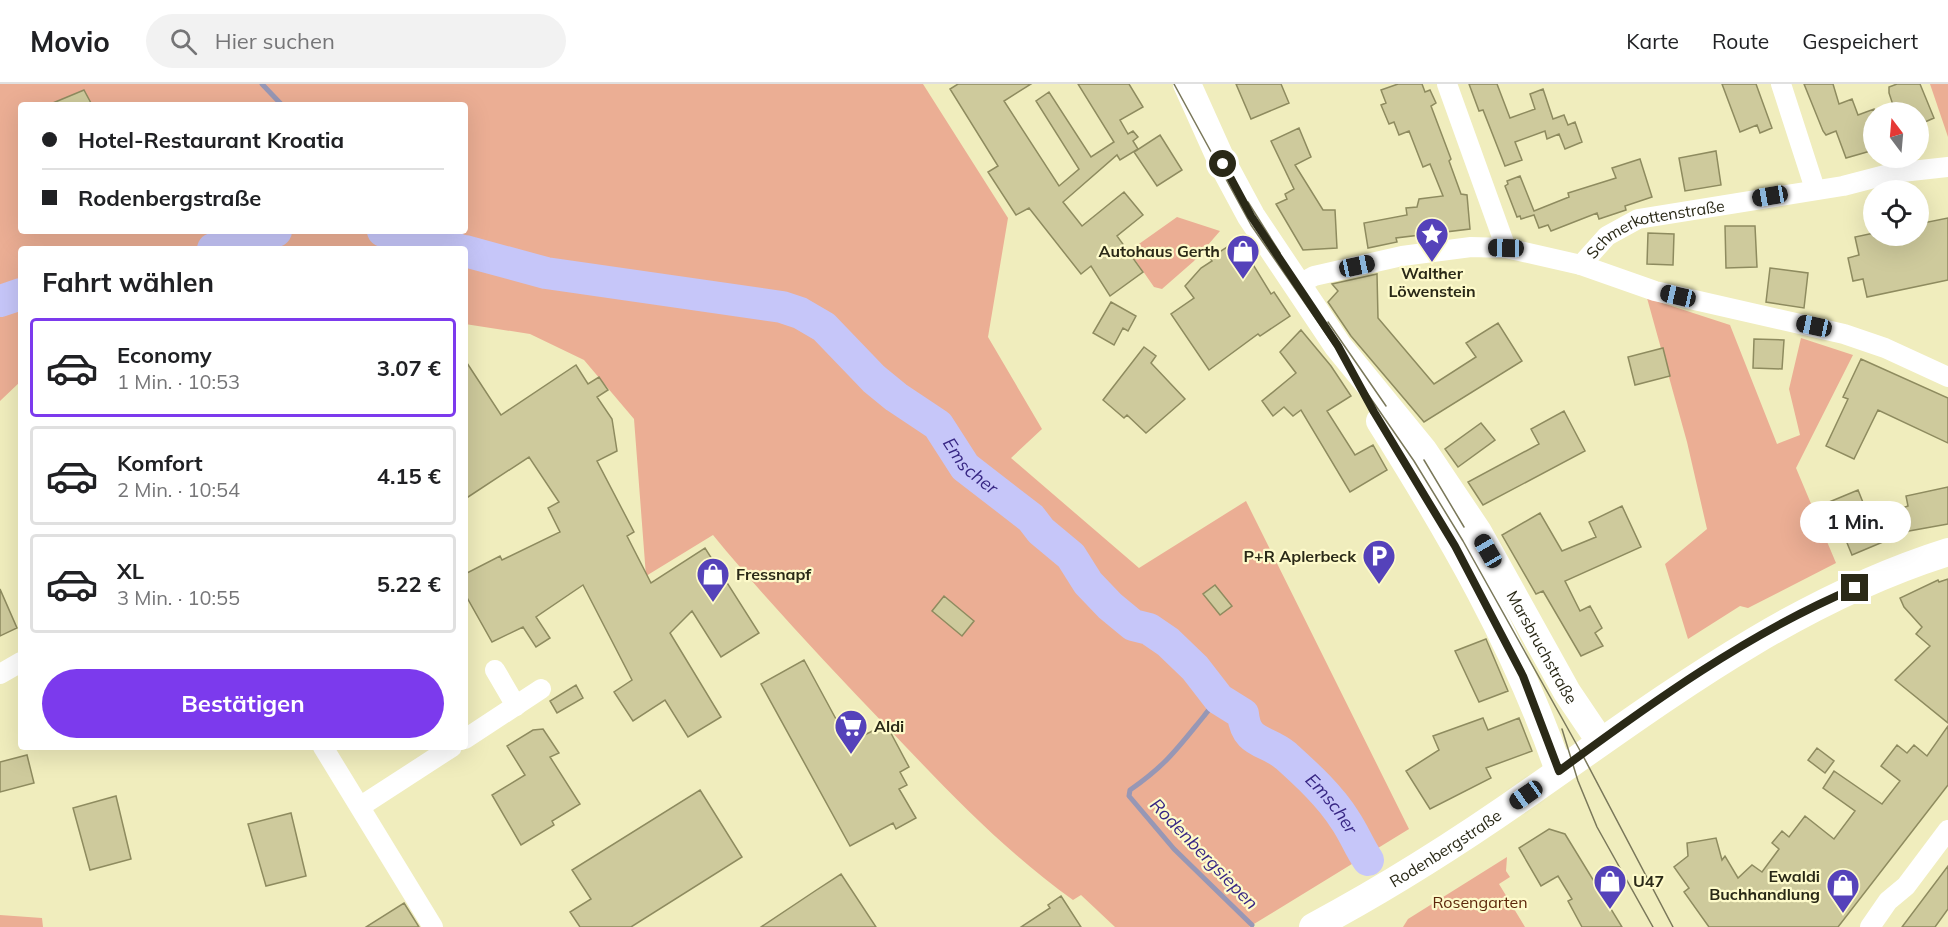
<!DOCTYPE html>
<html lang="de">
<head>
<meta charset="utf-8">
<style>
  body { margin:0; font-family:Mulish,sans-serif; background:#f2f2f2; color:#202124; height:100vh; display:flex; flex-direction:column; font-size:22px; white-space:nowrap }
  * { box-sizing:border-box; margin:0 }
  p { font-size:20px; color:#757577 }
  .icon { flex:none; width:33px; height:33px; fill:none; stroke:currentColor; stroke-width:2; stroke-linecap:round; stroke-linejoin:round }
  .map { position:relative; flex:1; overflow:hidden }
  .sheet { position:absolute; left:18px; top:162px; width:450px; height:504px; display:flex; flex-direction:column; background:#fff; border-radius:6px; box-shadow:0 6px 24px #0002 }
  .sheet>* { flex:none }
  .top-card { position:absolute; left:18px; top:18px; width:450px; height:132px; border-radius:6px; box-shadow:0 6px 24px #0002; display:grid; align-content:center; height:132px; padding:0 24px; background:#fff }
  .needle { width:39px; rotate:344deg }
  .tools { position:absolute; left:1863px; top:18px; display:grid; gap:12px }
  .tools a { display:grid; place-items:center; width:66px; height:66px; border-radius:50%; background:#fff; box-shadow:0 6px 24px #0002; font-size:30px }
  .end { position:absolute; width:27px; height:27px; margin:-14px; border:8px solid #2a2917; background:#fff; box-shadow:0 0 0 3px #fff }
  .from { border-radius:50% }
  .bubble { position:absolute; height:42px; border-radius:21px; background:#fff; box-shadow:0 6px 24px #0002; font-size:20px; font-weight:700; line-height:42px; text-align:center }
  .car { position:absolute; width:18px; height:36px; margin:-18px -9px; border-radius:8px; box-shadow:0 0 4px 2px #0007; background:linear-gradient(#222 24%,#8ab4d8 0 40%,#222 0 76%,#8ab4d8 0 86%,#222 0) }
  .top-card b { display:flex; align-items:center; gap:21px; height:57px; font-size:22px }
  .top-card b+b { border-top:2px solid #e0e0e0 }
  .top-card i { width:15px; height:15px; background:#202124 }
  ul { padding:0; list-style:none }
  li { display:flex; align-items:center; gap:18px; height:99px; margin:0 12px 9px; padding:0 12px; border:3px solid #e0e0e0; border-radius:6px }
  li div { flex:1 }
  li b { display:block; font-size:22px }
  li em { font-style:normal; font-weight:700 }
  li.selected { border-color:#7c3aed }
  li>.icon { width:54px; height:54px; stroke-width:1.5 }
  h2 { padding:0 24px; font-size:27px; line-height:72px }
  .cta { display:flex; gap:12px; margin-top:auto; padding:12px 24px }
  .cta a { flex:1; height:69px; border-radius:36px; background:#7c3aed; color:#fff; font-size:24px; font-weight:700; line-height:69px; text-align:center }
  header { display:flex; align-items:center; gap:36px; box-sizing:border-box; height:84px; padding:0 30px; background:#fff; border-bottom:2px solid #e0e0e0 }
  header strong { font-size:28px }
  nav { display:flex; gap:33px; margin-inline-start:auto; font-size:21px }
  .search { width:420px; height:54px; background:#f2f2f2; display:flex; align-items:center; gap:15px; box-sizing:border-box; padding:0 21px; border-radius:33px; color:#757577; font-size:22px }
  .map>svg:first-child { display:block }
</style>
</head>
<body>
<header>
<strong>Movio</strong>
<div class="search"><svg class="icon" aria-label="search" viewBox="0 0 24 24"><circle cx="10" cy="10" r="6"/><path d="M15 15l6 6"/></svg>Hier suchen</div>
<nav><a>Karte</a><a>Route</a><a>Gespeichert</a></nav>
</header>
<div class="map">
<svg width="1948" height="843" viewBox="0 0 1948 843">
  <rect width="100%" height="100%" fill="#f0edbd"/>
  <path fill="#ebae94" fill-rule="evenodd" d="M0 0H923L1008 134 988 253 1042 345 1011 374 1139 484 1246 417 1409 745 1249 843H1115L1081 811 1073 816C1004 767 945 704 887 643 827 580 768 518 713 451L646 492 634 335 584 276 530 250 465 240V165H21V297L0 317ZM21 21H465V147H21Z
    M1930 0H1948V53Z
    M1177 133 1220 147 1194 177 1162 205 1154 203 1129 167Z
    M1647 214 1730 241 1777 360 1800 351 1789 305 1801 254 1853 271 1796 384 1836 479 1748 524 1740 522 1688 555 1665 480 1707 445 1687 358Z
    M1507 773 1506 787 1510 793 1499 800 1525 843H1403L1408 835Z
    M0 831 42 834 43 843H0Z"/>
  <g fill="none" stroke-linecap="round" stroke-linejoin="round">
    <path stroke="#9797b5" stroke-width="5" d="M262 0 282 21
      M1216 612C1214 621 1209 625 1204 632 1177 665 1166 681 1130 706L1129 712 1174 765 1252 841"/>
    <g stroke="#c6c6f9" stroke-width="32">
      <path d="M383 147 401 149 457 165"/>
      <path d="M213 165 252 152 276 147"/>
      <path id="s1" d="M465 167 546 189 782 223 800 229 824 243 874 295 896 313 938 341 965 383 1031 434 1041 447 1071 472 1088 499 1110 522 1133 541 1149 545 1168 558 1195 584 1219 615 1243 630C1246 661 1266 655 1286 672 1307 691 1330 712 1345 736 1354 749 1359 763 1368 776"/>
      <path d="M0 217 21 210"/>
    </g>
  </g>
  <path fill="#ceca9c" stroke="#8e8b5f" stroke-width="1.5" d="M958 0H1031L1004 17 1059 102 1079 85 1036 17 1049 8 1091 73 1114 58 1078 0H1129L1143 23 1120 36 1128 50 1133 47 1138 53 1133 57 1138 65 1120 76 1117 71 1063 118 1082 142 1124 108 1143 131 1117 152 1143 188 1110 212 1091 182 1081 190 1029 124 1016 131 988 88 998 82 950 5Z
    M1236 0H1281L1289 19 1251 35Z
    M1398 0H1422L1425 8 1430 6 1436 19 1431 22 1451 75 1449 77 1461 110 1467 111 1470 145 1396 154 1397 158 1368 164 1364 139 1407 131 1406 124 1417 123 1419 115 1443 112 1430 80 1423 83 1409 47 1399 51 1394 38 1389 40 1381 21 1386 19 1381 6Z
    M1469 0H1497L1510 34 1535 25 1530 10 1543 5 1553 35 1564 31 1568 41 1575 38 1582 58 1565 65 1559 50 1547 55 1545 47 1515 58 1522 76 1505 82 1483 26 1479 27Z
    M1722 0H1756L1772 44 1760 49 1757 41 1740 48Z
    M1804 0H1833L1839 20 1852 15 1858 31 1874 25V49L1869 51 1874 66 1846 74 1836 47 1826 51 1823 47Z
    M1897 0H1920L1934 34 1918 41V28H1901L1898 21H1893L1889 9V3Z
    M84 6 92 21H48Z
    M1299 44 1311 73 1295 81 1323 126H1335L1337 164 1303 166 1276 120 1287 115 1285 110 1294 105 1271 57Z
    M1160 51 1182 86 1157 102 1134 68Z
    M1716 67 1721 101 1685 107 1679 74Z
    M1640 75 1652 113 1625 122 1626 126 1599 135 1597 129 1551 147 1548 141 1539 144 1534 131 1521 135 1520 132 1517 133 1505 102 1508 100 1507 97 1520 92 1534 127 1569 113 1568 109 1616 94 1612 84Z
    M1948 134V196L1867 213 1863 195 1853 197 1848 174 1859 171 1855 153 1874 149 1918 152V140Z
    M1725 142H1755L1757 183 1726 184Z
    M1648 149 1674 150 1673 181 1647 180Z
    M1238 156 1271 210 1274 208 1290 232 1260 252 1258 250 1209 286 1171 230 1194 214 1185 202 1201 184 1212 177 1210 174Z
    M1770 184 1808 189 1804 224 1766 218Z
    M1377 190 1378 234 1434 300 1476 273 1466 259 1498 239 1522 277 1424 338 1351 252 1328 218 1338 207 1332 200Z
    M1111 218 1136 232 1128 247 1123 244 1114 261 1093 249Z
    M1301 246 1331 282 1351 312 1327 327 1355 371 1373 361 1387 386 1350 408 1301 326 1293 332 1284 323 1273 332 1262 317 1296 289 1280 268Z
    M1754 255 1784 256 1782 285 1753 284Z
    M1144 263 1156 272 1151 279 1185 315 1146 349 1127 331 1124 334 1103 316Z
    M1663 264 1670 292 1635 301 1628 273Z
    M1861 275 1948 314V359L1878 326 1854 375 1826 362 1848 315 1843 313Z
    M465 276 501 331 576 281 588 300 599 293 608 306 597 313 612 335 617 367 597 377 634 448 627 452 651 499 705 464 759 549 721 573 692 527 670 549 721 633 688 653 665 616 633 637 614 608 632 596 583 501 536 533 550 554 536 563 523 543 492 558 465 510V490L500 472 502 476 560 448 548 424 559 418 529 373 465 415Z
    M1564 327 1585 367 1483 421 1468 398 1539 360 1531 345Z
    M1481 339 1495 356 1458 383 1445 365Z
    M1948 403V440L1909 447 1852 471 1845 454 1837 457 1822 421 1858 406 1870 436 1908 422 1906 412Z
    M1622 422 1641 463 1565 497 1580 527 1590 522 1602 544 1595 549 1603 562 1581 572 1543 507 1536 510 1502 451 1540 429 1562 467 1596 453 1589 438Z
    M1948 495V639L1895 596 1930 562 1916 550 1922 543 1904 523 1900 514 1938 496 1939 498Z
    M1215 501 1232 522 1220 531 1203 510Z
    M0 505 17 544 0 552Z
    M944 512 974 537 962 552 932 527Z
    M1486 555 1508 607 1479 618 1455 567Z
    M804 576 849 659 886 640 909 683 900 688 907 701 899 705 916 734 896 745 893 739 850 762 761 600Z
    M576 601 583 614 557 629 550 617Z
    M1483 634 1488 646 1519 634 1532 667 1486 684 1491 694 1430 725 1406 687 1439 666 1433 652Z
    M1948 642V701L1838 843H1709L1684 808 1689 804 1674 783 1688 772 1687 759 1716 754 1722 776 1725 772 1738 794 1752 781 1762 788 1779 765 1772 759 1782 747 1789 753 1805 732 1834 755 1855 727 1823 704 1834 687 1882 720 1900 697 1881 682 1897 661 1907 669 1914 661 1927 672Z
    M543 645 559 669 550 673 580 720 552 737 554 741 521 761 492 711 525 691 507 662 533 646Z
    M1817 664 1834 677 1825 689 1808 676Z
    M27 671 34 699 0 708V678Z
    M700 706 742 773 631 843H580L570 828 591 815 572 786Z
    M116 712 131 775 90 786 73 724Z
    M291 729 306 792 266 802 248 740Z
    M1549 745 1565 750 1622 843H1582L1568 817 1572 815 1558 792 1541 802 1519 764Z
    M1948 782V825L1935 843H1902Z
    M841 790 876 843H761L815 807Z
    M1061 812 1081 843H1021L1050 824 1048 821Z
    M404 819 419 843H366Z"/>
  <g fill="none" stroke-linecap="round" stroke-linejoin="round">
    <g stroke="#fff" stroke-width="20">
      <path d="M1447 0 1506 164"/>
      <path d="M1781 0 1815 105"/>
      <path id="s2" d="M1581 181 1607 152 1638 135 1843 102 1893 89 1948 83"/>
      <path d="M1296 202 1314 192 1402 172 1471 163 1506 164 1581 181 1655 207 1844 250 1885 264 1948 293"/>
      <path d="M495 586 516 622"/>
      <path d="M0 590 21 578"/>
      <path d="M465 655 541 605"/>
      <path d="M323 663 433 843"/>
      <path d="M361 722 452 663"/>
      <path d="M1870 843 1888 817 1906 802 1948 746"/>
    </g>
    <g stroke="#fff" stroke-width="28">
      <path id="s3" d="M1187 0 1223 80 1251 132 1338 262 1423 366 1478 448 1567 608 1600 657"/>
      <path d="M1380 337C1450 448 1517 563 1559 687"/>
      <path id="s4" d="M1313 843C1390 802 1462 756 1533 706 1665 614 1792 517 1948 468"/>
    </g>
    <path stroke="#7a785a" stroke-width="1.5" d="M1174 0 1251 141 1414 377 1463 457 1582 670 1673 843
      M1248 118 1280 169
      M1328 238 1386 322
      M1424 376 1464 443
      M1562 645 1578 697 1597 743 1653 843"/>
  </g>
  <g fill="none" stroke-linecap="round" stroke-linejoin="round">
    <path stroke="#2a2917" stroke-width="8" d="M1223 80 1251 132 1338 262 1374 328 1455 462 1523 592 1559 687C1651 619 1748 549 1855 504"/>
  </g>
  <defs>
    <symbol id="sight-pin" viewBox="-11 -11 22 30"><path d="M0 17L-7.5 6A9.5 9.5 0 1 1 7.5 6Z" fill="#5542ba" stroke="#fdfaca"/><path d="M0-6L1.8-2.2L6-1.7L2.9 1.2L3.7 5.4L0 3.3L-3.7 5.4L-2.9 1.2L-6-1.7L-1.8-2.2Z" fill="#fff"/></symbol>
    <symbol id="shop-pin" viewBox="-11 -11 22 30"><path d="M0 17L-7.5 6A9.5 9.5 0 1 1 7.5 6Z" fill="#5542ba" stroke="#fdfaca"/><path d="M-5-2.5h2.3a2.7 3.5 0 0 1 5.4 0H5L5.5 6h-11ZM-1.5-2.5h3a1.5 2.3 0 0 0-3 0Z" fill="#fff"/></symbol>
    <symbol id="parking-pin" viewBox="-11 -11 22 30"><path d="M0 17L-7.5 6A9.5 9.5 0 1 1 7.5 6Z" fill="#5542ba" stroke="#fdfaca"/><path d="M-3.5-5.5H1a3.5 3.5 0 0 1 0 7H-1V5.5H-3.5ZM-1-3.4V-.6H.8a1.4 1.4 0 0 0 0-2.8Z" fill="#fff"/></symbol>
    <symbol id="supermarket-pin" viewBox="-11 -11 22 30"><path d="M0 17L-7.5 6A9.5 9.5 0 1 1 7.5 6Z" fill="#5542ba" stroke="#fdfaca"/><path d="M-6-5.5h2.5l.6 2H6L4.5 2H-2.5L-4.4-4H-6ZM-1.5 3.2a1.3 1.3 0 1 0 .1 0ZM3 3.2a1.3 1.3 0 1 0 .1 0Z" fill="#fff"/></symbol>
  </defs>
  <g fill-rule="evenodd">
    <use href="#sight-pin" x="1413" y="131" width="38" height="52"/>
    <use href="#shop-pin" x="1224" y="148" width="38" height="52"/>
    <use href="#parking-pin" x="1360" y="453" width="38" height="52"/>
    <use href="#shop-pin" x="694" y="471" width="38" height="52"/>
    <use href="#supermarket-pin" x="832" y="623" width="38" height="52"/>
    <use href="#shop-pin" x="1591" y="778" width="38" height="52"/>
    <use href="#shop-pin" x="1824" y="782" width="38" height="52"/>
  </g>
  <g text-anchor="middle" stroke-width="4.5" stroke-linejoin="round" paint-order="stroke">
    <g font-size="16" fill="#2a2917" stroke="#fdfaca">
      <text dy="6" stroke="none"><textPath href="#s2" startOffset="87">Schmerkottenstraße</textPath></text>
      <text dy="6" stroke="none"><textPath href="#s3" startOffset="668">Marsbruchstraße</textPath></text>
      <text dy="6" stroke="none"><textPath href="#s4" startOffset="154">Rodenbergstraße</textPath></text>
    </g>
    <g font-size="16" font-weight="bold" fill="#2a2917" stroke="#fdfaca" text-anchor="end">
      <text x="1220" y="173">Autohaus Gerth</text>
      <text x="1432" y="195" text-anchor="middle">Walther<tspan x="1432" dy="18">Löwenstein</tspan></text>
      <text x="1356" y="478">P+R Aplerbeck</text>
      <text x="736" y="496" text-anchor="start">Fressnapf</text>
      <text x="874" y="648" text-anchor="start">Aldi</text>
      <text x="1820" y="798">Ewaldi<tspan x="1820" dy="18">Buchhandlung</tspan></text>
      <text x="1633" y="803" text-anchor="start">U47</text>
    </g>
    <g font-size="16" fill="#5d270b" stroke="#fdfaca">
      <text x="1480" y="824">Rosengarten</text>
    </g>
    <g font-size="18" font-style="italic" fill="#372684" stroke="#fdfaca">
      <text dy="6" stroke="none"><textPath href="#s1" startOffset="573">Emscher</textPath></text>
      <text dy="6" stroke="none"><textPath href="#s1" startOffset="1077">Emscher</textPath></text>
      <text transform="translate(1204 770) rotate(46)" y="6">Rodenbergsiepen</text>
    </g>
  </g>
</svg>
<div class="tools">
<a><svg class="needle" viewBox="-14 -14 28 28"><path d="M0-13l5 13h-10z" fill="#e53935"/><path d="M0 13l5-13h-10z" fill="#757577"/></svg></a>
<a><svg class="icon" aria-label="locate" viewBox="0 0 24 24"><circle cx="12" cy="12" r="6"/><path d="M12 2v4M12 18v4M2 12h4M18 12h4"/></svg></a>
</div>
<i class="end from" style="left:1223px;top:80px"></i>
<i class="end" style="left:1855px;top:504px"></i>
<div class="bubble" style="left:1800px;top:417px;width:111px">1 Min.</div>
<i class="car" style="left:1770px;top:112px;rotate:260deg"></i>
<i class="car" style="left:1506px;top:164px;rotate:271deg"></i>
<i class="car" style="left:1357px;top:182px;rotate:78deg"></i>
<i class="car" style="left:1678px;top:212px;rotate:283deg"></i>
<i class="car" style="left:1814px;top:242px;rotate:282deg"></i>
<i class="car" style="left:1488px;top:467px;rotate:330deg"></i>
<i class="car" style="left:1526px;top:711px;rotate:235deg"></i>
<div class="top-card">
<b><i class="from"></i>Hotel-Restaurant Kroatia</b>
<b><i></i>Rodenbergstraße</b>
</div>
<section class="sheet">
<h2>Fahrt wählen</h2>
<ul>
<li class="selected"><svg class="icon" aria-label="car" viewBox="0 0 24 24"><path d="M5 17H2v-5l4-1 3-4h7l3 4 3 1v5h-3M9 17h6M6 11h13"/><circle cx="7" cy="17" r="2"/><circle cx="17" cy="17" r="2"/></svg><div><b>Economy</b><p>1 Min. · 10:53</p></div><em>3.07 €</em></li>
<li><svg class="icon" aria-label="car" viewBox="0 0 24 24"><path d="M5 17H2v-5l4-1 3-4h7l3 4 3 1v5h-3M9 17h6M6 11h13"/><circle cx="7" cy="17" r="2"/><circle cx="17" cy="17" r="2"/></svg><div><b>Komfort</b><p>2 Min. · 10:54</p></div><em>4.15 €</em></li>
<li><svg class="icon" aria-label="car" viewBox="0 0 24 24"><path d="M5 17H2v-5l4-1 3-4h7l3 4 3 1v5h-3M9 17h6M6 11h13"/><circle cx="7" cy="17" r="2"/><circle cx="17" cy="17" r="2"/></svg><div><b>XL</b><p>3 Min. · 10:55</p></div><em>5.22 €</em></li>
</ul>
<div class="cta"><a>Bestätigen</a></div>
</section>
</div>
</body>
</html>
